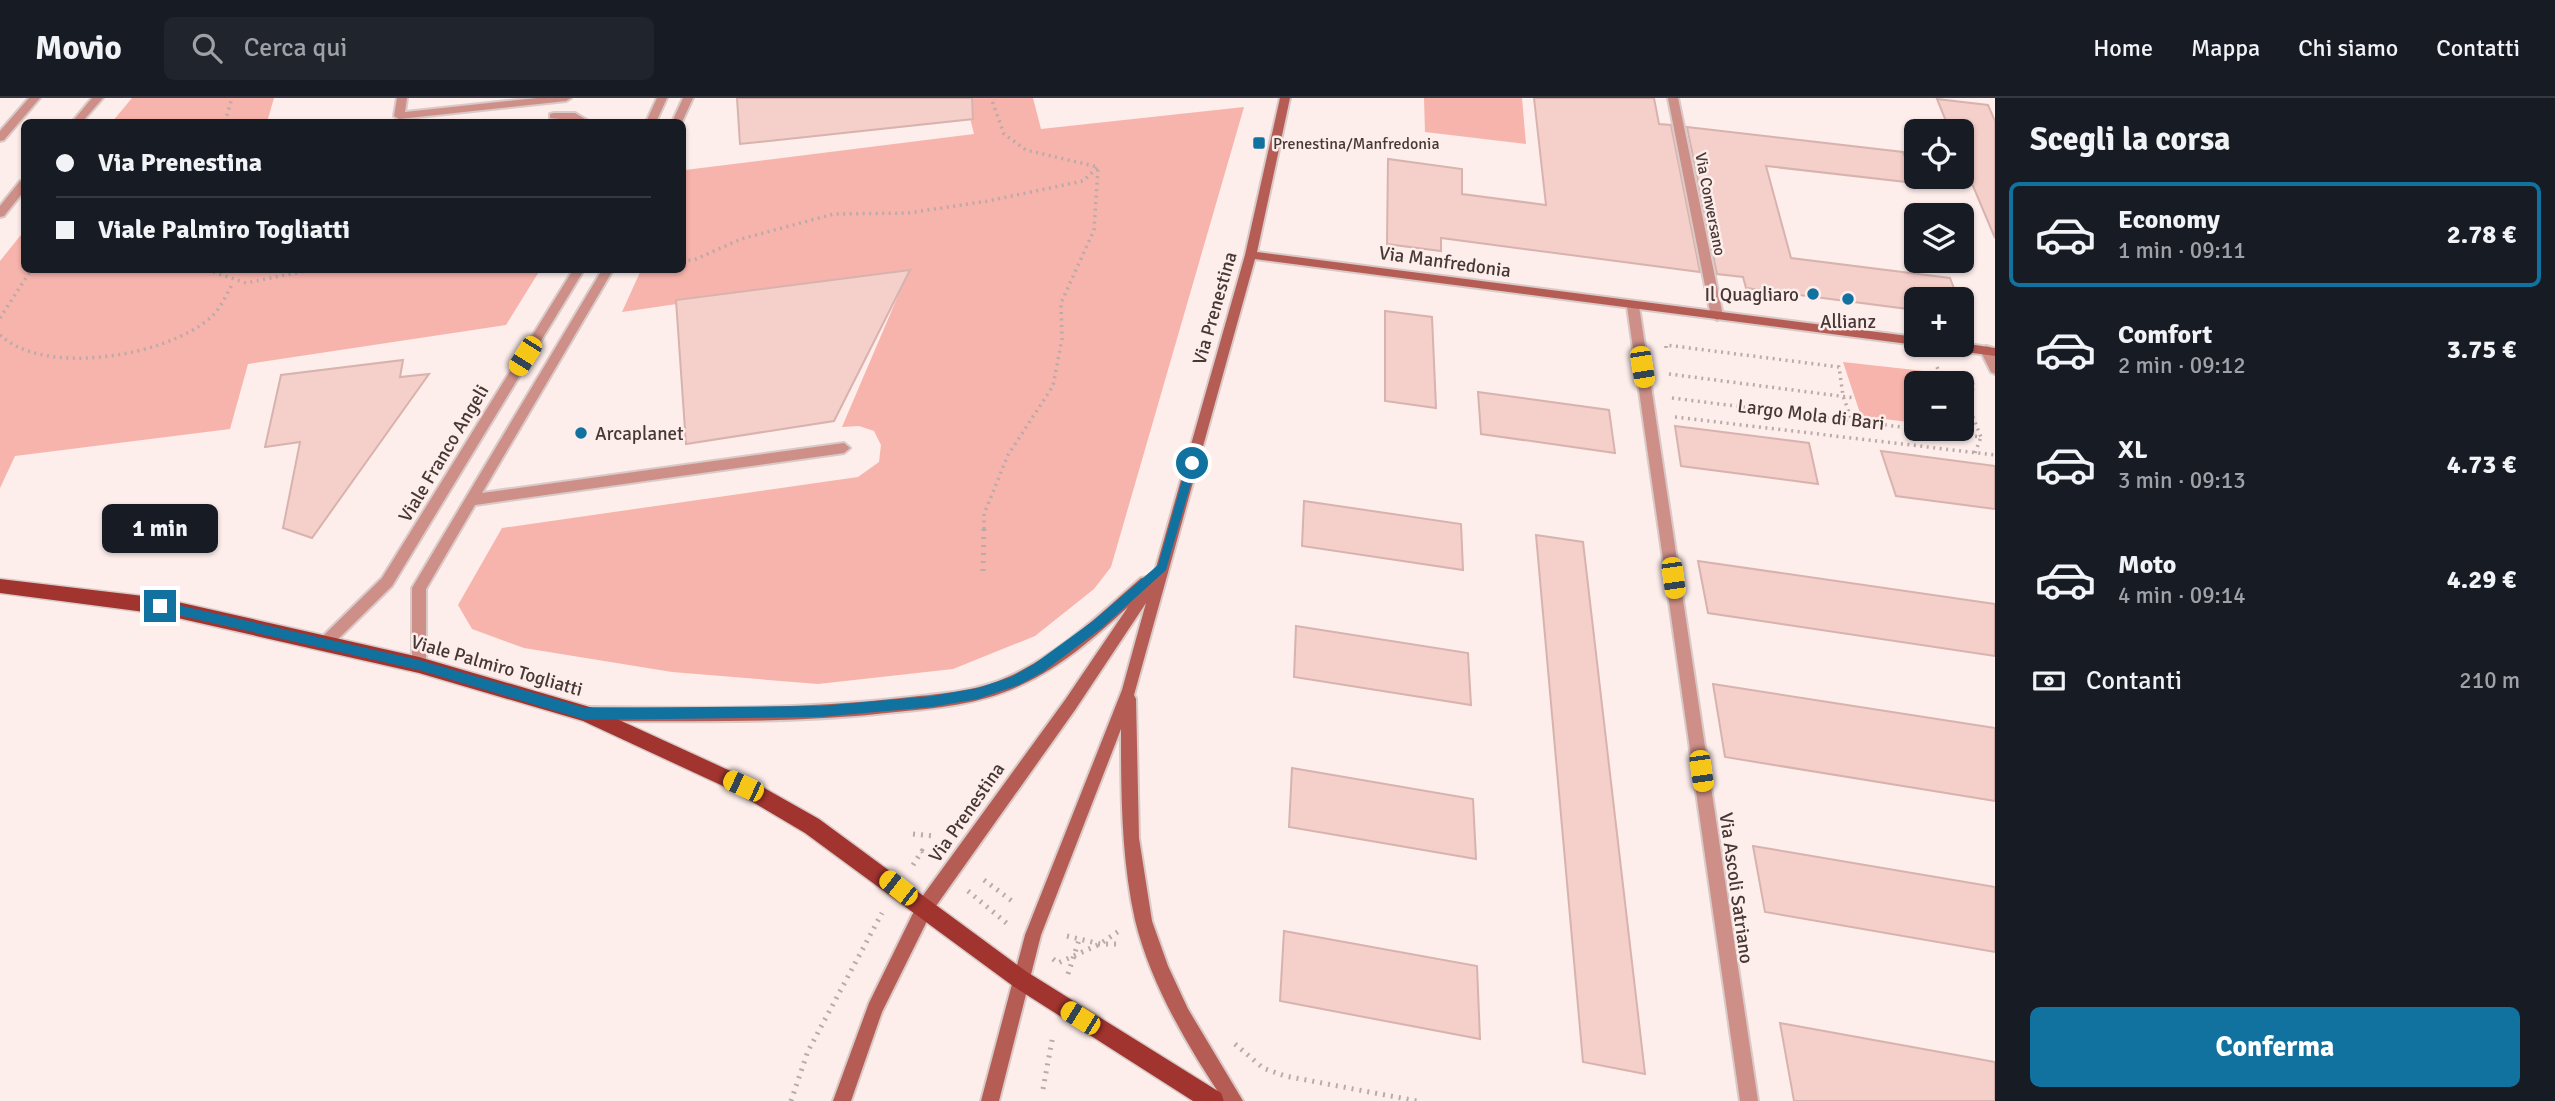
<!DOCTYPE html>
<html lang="it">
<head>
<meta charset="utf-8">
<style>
  body { margin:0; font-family:Signika,sans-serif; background:#20242c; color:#f1f3f6; height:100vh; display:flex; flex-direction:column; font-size:26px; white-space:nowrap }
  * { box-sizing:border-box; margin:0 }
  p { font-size:23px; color:#9ea1a6 }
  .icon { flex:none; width:38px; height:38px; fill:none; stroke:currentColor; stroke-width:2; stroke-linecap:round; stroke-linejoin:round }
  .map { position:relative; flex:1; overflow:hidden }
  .details { display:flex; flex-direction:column; background:#171b24; width:560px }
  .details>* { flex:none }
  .guide { position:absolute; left:21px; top:21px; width:665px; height:154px; border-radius:10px; box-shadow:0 2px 5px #0004; display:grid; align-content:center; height:154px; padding:0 35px; background:#171b24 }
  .controls { position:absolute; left:1904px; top:21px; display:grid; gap:14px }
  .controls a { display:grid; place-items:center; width:70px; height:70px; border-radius:10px; background:#171b24; box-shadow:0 2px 5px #0004; font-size:35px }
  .end { position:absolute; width:32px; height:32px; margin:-16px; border:9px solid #11719f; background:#fff; box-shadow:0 0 0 4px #fff }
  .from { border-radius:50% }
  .bubble { position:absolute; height:49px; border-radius:10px; background:#171b24; box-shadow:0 2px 5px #0004; font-size:23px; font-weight:800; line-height:49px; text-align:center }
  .car { position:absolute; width:21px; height:42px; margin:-21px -10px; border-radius:9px; box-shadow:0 0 5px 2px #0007; background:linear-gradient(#f5c518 24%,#345 0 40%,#f5c518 0 76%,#345 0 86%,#f5c518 0) }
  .guide b { display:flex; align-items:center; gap:24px; height:66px; font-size:26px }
  .guide b+b { border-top:2px solid #363941 }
  .guide i { width:18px; height:18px; background:#f1f3f6 }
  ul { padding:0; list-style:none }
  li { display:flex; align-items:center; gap:21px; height:105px; margin:0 14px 10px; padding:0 21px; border:4px solid transparent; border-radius:10px }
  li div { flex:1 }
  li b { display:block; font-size:26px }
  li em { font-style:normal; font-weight:800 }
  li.current { border-color:#11719f }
  li>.icon { width:63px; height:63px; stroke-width:1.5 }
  h2 { padding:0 35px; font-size:32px; line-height:84px }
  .pay { display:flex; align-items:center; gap:18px; height:77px; padding:0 35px; font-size:26px }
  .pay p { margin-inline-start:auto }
  .button { display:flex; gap:14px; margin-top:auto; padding:14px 35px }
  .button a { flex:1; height:80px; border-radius:10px; background:#11719f; color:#fff; font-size:28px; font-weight:800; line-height:80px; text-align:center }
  header { display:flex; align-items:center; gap:42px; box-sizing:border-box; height:98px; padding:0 35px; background:#171b24; border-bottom:2px solid #363941 }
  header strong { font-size:33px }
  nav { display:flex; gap:38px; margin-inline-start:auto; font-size:24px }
  .search { width:490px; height:63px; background:#20242c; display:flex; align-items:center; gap:18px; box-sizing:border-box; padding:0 24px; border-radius:10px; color:#9ea1a6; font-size:26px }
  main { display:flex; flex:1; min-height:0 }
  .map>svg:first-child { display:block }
</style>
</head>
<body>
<header>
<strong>Movio</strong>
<div class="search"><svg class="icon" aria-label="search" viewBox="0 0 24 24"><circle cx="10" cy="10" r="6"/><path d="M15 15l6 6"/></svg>Cerca qui</div>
<nav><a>Home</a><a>Mappa</a><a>Chi siamo</a><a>Contatti</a></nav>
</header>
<main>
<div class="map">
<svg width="1995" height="1003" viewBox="0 0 1995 1003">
  <rect width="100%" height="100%" fill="#fdedeb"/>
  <path fill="#f7b4ac" d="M132 0H274L267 24H112Z
    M965 0H1033L1041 31 1244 9 1111 469 1094 491 1035 538 953 571 818 586 672 574 524 550 472 531 458 507 502 430 858 379 879 364 881 347 874 333 859 328 842 329 909 172 622 214 641 172H682L685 72 974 36Z
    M1424 0H1522L1526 46 1425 34Z
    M24 133V172H540L506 227 248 266 230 331 15 358 0 390V163Z
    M1843 264 1933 274 1937 285H1916V325L1861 318Z"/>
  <path fill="#f5cfca" stroke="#d8b3ae" stroke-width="2" d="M737 0H972L973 21 740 46Z
    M1534 0H1654L1659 26 1671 27 1700 174 1441 140V153L1387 146 1388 61 1462 71V96L1546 107Z
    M1937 1 1988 7 1995 23V140L1962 62V33H1950Z
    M1687 29 1903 54 1915 85 1766 68 1791 160 1950 180 1958 201H1916V212L1746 190 1743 179 1717 176Z
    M910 172 834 323 686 346 676 202Z
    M1385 213 1432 219 1436 310 1385 303Z
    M403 262 400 279 429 276 312 440 283 430 300 344 265 349 281 277Z
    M1478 294 1609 312 1615 355 1481 336Z
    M1675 328 1809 345 1818 386 1681 368Z
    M1881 353 1995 368V411L1896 398Z
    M1304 403 1461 426 1463 472 1302 448Z
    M1536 437 1583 444 1645 976 1583 964Z
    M1698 463 1995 506V558L1708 515Z
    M1296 528 1468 555 1471 607 1294 579Z
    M1713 586 1995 630V703L1725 659Z
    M1292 670 1473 701 1476 761 1289 729Z
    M1753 748 1995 789V854L1765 814Z
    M1284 833 1477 868 1480 941 1280 903Z
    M1780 925 1995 964V1003H1794Z"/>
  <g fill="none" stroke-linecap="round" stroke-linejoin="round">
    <defs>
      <path id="lane" d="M29 0H40L4 42 0 43V33Z
        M92 0H103L82 24H72Z
        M397 0H407L405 14 537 0H571L566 3 399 21 394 18Z
        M554 15H575L590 24 550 20V16Z
        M20 83H24V93L4 118 0 119V108Z"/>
      <path id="street" d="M657 0H667L656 24H646Z
        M683 0H693L682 24H672Z
        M1668 0H1678L1723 218 1717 222 1711 218Z
        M573 172H584L392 488 330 549 325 551 320 549 318 545 320 541 382 480Z
        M602 172H613L482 395 844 345 850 350 844 355 475 407 426 491V567L424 572 419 573 414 572 412 567V490Z
        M1633 204 1639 208 1758 1003H1740L1627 208Z
        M1986 248 1990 249 1995 258V276L1991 274 1980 252Z"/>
      <path id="secondary" d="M1280 0H1290L1257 154 1916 239V247H1918H1916L1255 161 1134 597 1136 601 1139 740 1152 823 1168 868 1188 911 1243 1003H1224C1187 947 1151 887 1135 822 1121 759 1121 694 1121 631L1041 837 999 1003H981L1025 837 1122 592 1146 505 1075 612 931 815 882 914 851 1003H833L869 905 919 803 1065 602 1128 509C1095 539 1061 569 1021 587 981 606 938 610 896 614 793 626 690 623 587 623L582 621 580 616 582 611 587 609C692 610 796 612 901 600 937 596 976 594 1010 578 1060 555 1100 516 1141 480L1148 479 1155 473 1245 157Z
        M1962 245 1995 250V258L1943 251 1937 247Z"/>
      <path id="primary" d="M0 481 160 500 419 559 593 610 750 682 819 721 1027 874 1221 995 1224 1003H1193L1013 888 805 735 736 694 583 623 419 575 160 516 0 495Z"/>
    </defs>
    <use href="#lane" stroke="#d9c9c7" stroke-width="4"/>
    <use href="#street" stroke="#d9c9c7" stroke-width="4"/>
    <use href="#secondary" stroke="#d9c9c7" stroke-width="4"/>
    <use href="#primary" stroke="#d9c9c7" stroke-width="3"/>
    <path stroke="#baaaa8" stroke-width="3.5" stroke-dasharray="2 4.5" stroke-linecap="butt" d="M225 24 232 0
      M682 163 694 162 741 141 834 116 908 115 988 103 1083 83 1098 69 1026 52 1004 36 991 0
      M207 172 246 185 311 172
      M0 220 31 172
      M0 237C45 279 165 258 209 221 220 212 226 197 233 185
      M1666 250V247L1839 269 1843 298 1852 323
      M1937 269 1942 282
      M1669 276 1855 300
      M1943 285 1942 282 1973 286 1971 314
      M1672 300 1981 339 1971 314 1962 312
      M1675 319 1995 357
      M1975 355 1981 339
      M984 431V416L1008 357 1053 288 1062 241 1061 205 1094 132 1098 70"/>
    <path stroke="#baaaa8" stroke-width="5" stroke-dasharray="2 6" stroke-linecap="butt" d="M983 473 984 429
      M913 736 933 738
      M913 767 922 753 927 758
      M984 782 1016 806
      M968 793 1010 828
      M1067 838 1100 846H1120
      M1053 861 1058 865 1100 846 1119 833
      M1068 876 1079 842
      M1235 946 1263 970 1285 978 1417 1003
      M1043 991 1053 937
      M791 1003 808 953 882 815"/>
    <use href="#lane" fill="#cd8f87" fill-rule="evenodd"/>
    <use href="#street" fill="#cd8f87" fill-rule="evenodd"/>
    <use href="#secondary" fill="#b55d54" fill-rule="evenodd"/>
    <use href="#primary" fill="#a1342f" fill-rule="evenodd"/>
  </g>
  <path fill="#11719f" d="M1192 361 1197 365 1166 472 1102 530 1043 574 1019 587 978 601 932 609 820 619 586 622 419 572 160 513 154 508 160 503 419 562 586 610 820 608 932 598 978 590 1011 579 1034 566 1093 523 1158 467 1187 365Z"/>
  <g fill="#11719f" stroke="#fdedeb" stroke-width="2.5">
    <rect x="1252" y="38" width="14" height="14" rx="3.5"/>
    <circle cx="1813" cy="196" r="7"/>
    <circle cx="1848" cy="201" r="7"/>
    <circle cx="581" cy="335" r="7"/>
  </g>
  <g text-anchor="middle" stroke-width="5" stroke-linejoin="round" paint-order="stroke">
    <g font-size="16" fill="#473836" stroke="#fdedeb" text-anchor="start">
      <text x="1273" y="51">Prenestina/Manfredonia</text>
    </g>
    <g font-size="16" fill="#473836" stroke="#fdedeb">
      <text transform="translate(1711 106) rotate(79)" y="6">Via Conversano</text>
    </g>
    <g font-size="19" fill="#473836" stroke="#fdedeb">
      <text transform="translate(1445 163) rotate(8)" y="7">Via Manfredonia</text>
      <text transform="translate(1214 210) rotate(-74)" y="7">Via Prenestina</text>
      <text transform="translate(1811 316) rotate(7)" y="7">Largo Mola di Bari</text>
      <text transform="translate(443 355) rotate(-59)" y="7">Viale Franco Angeli</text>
      <text transform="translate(497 567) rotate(16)" y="7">Viale Palmiro Togliatti</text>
      <text transform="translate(966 714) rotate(-55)" y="7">Via Prenestina</text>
      <text transform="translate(1737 790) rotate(82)" y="7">Via Ascoli Satriano</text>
    </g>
    <g font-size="19" fill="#473836" stroke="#fdedeb" text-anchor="end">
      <text x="1799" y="203">Il Quagliaro</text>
      <text x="1848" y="230" text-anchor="middle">Allianz</text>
      <text x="595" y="342" text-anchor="start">Arcaplanet</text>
    </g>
  </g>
</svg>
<div class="controls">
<a><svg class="icon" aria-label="locate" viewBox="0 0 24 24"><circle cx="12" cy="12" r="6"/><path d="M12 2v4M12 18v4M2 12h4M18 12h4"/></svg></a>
<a><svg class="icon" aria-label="layers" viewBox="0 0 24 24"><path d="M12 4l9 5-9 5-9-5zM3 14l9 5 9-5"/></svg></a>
<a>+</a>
<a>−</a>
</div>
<i class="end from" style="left:1192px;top:365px"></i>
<i class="end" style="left:160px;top:508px"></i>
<div class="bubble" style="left:102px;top:406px;width:116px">1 min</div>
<i class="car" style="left:525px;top:258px;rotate:212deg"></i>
<i class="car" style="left:1642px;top:269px;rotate:171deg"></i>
<i class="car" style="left:1673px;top:480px;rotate:172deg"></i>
<i class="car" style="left:1701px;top:673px;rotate:172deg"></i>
<i class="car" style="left:743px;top:688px;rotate:295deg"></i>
<i class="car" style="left:898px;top:790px;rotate:308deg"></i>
<i class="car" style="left:1080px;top:920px;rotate:302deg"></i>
<div class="guide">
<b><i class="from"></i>Via Prenestina</b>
<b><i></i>Viale Palmiro Togliatti</b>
</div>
</div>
<section class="details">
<h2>Scegli la corsa</h2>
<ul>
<li class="current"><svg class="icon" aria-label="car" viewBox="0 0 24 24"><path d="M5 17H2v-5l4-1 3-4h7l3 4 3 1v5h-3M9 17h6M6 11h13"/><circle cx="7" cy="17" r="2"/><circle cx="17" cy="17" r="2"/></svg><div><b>Economy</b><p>1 min · 09:11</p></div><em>2.78 €</em></li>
<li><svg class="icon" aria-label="car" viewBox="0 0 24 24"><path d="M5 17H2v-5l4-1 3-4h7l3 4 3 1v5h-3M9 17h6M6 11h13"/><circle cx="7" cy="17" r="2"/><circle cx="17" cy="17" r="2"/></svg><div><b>Comfort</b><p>2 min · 09:12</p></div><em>3.75 €</em></li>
<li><svg class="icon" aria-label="car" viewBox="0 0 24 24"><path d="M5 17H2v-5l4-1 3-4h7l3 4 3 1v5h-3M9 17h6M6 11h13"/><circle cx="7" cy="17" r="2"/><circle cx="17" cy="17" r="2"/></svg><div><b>XL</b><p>3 min · 09:13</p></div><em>4.73 €</em></li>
<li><svg class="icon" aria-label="car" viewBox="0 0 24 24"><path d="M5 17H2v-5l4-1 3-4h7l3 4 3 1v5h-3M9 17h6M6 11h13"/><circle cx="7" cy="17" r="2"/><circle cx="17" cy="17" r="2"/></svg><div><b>Moto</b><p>4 min · 09:14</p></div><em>4.29 €</em></li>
</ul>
<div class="pay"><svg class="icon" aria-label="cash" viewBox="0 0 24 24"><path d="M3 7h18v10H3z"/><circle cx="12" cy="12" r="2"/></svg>Contanti<p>210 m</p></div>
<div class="button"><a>Conferma</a></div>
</section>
</main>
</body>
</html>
